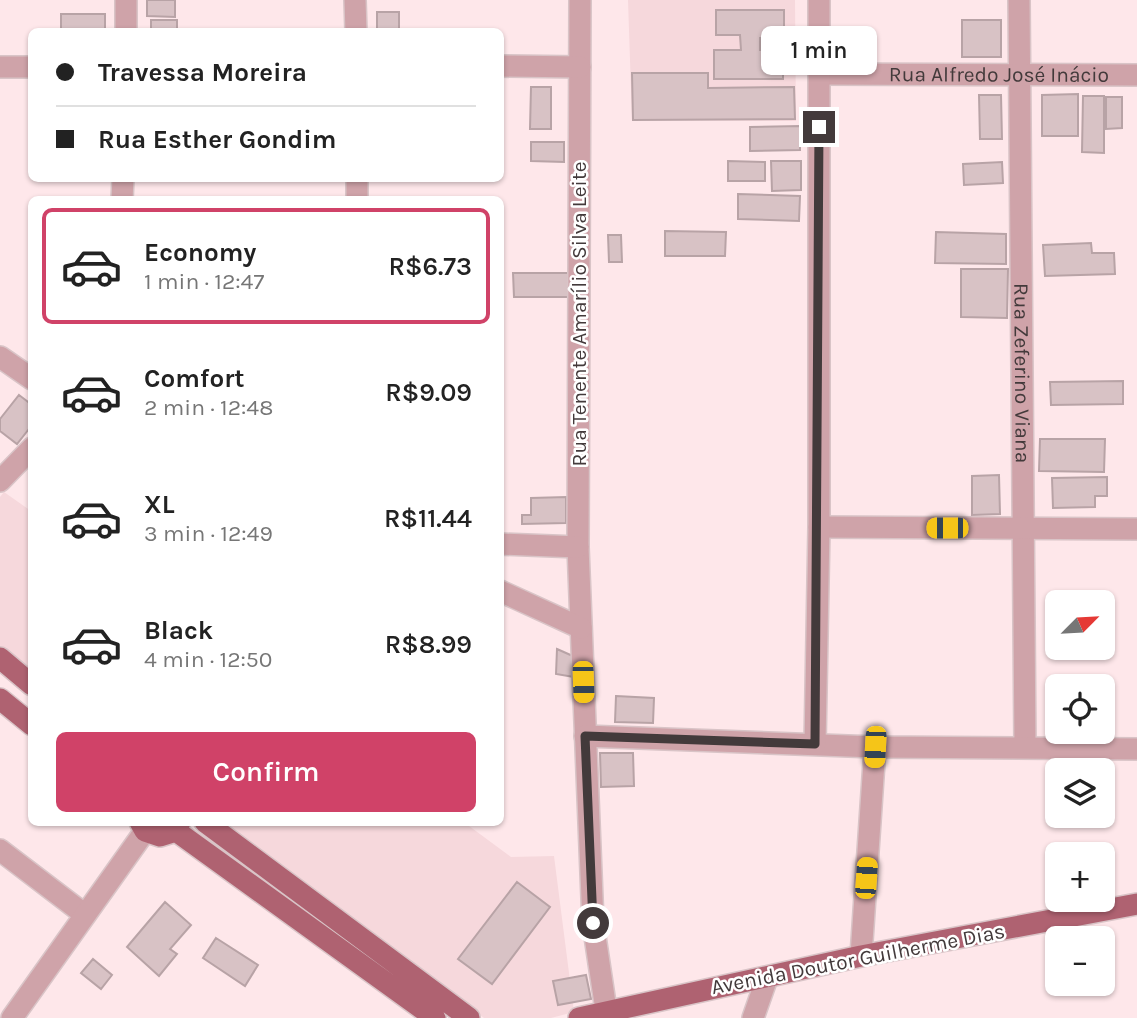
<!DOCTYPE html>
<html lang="en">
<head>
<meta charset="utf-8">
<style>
  body { margin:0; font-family:Karla,sans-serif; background:#f6f6f6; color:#222; height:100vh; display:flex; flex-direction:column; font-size:26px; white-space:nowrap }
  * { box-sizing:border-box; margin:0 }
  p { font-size:23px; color:#767676 }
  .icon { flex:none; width:38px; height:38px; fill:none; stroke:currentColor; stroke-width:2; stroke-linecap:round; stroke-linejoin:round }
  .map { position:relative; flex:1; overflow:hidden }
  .sheet { position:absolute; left:28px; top:196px; width:476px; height:630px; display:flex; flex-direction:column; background:#fff; border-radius:10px; box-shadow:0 2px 5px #0004 }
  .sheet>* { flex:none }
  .banner { position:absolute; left:28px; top:28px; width:476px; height:154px; border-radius:10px; box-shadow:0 2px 5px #0004; display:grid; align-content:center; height:154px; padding:0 28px; background:#fff }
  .needle { width:46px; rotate:66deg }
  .controls { position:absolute; left:1045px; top:590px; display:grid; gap:14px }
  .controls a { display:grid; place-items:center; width:70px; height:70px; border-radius:10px; background:#fff; box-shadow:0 2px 5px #0004; font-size:35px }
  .end { position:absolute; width:32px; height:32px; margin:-16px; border:9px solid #433a3b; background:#fff; box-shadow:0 0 0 4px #fff }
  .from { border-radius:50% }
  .bubble { position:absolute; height:49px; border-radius:10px; background:#fff; box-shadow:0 2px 5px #0004; font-size:23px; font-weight:600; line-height:49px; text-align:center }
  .car { position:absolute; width:21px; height:42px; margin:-21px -10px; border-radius:9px; box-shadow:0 0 5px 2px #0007; background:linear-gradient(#f5c518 24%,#345 0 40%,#f5c518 0 76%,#345 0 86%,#f5c518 0) }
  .banner b { display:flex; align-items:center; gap:24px; height:66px; font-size:26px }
  .banner b+b { border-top:2px solid #e0e0e0 }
  .banner i { width:18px; height:18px; background:#222 }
  ul { padding:12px 0 0; list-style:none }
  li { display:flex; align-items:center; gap:21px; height:116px; margin:0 14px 10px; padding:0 14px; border:4px solid transparent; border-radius:10px }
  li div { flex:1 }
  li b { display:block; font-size:26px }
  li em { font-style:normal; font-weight:600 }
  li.on { border-color:#d04268 }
  li>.icon { width:63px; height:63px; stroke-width:1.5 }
  .action { display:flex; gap:14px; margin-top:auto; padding:14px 28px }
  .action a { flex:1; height:80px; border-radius:10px; background:#d04268; color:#fff; font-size:28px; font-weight:600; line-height:80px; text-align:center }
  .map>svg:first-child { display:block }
</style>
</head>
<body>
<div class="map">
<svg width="1137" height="1018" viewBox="0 0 1137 1018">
  <rect width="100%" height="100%" fill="#fee7ea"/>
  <path fill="#f6d8dc" d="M628 0H795L796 121 632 120Z
    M4 492 31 511V679L0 655V497Z
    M223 823H465L511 857 554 856 574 1012 551 1018H484Z"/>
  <path fill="#d8c2c5" stroke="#b8a3a6" stroke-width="2" d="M147 0H175V17L147 16Z
    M716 10H784V38H760V50H783V79H714V50H741L740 35H716Z
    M377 12H399V32H377Z
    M61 14H105V32H61Z
    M151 20H177V32H151Z
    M962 20H1001V57H962Z
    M632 73H708V88L794 87 795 119 633 120Z
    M531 87H551V129H530Z
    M1078 94V136H1042V95Z
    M979 95H1001L1002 139H980Z
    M1083 96H1104V153L1082 152Z
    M1106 97H1122V128L1106 129Z
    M800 126V150L750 151V127Z
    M531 142H564V162L531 161Z
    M728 161 765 162V181H728Z
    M771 161H801V190L772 191Z
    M1002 162 1003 183 964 185 963 164Z
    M738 194 800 196 799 221 738 219Z
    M665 231 726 232 725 256H665Z
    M936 232 1006 234V264L935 263Z
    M608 235H621L622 262H609Z
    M1091 243 1092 253H1114L1115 274 1045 276 1043 245Z
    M961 269H1008L1007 318 961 317Z
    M513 273H570V297H514Z
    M1123 381V404L1051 405 1050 382Z
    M19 395 32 405V425L17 444 0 431V419Z
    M1040 439H1105L1104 472 1039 471Z
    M999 475 1000 514 972 515V476Z
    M1107 477V496H1095V507L1053 508 1052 478Z
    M566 497V523L522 524V515H531V498Z
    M557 649 575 657 574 677 556 674Z
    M616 696 654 698 653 723 615 722Z
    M600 753H633L634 786 601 787Z
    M517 882 550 907 492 984 458 959Z
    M165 902 191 925 170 949 177 954 159 976 127 947Z
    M216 938 258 965 245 986 203 958Z
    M93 959 112 975 101 989 81 973Z
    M586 975 591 999 558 1005 553 981Z"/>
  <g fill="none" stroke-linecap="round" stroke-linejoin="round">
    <defs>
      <g id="minor">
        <path d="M126 0V32"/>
        <path d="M355 0 356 32"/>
        <path d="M580 0 578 547 593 923 606 1010"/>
        <path id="s1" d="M1019 0 1025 747"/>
        <path d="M500 66 580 67"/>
        <path d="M0 67H32"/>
        <path id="s2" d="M819 74 1137 75"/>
        <path d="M357 178V200"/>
        <path d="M122 200 123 178"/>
        <path d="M0 357 32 379"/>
        <path d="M0 481 32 448"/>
        <path d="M819 527 1137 529"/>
        <path d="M500 544 578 547"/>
        <path d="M500 591 581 628"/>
        <path d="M585 736 875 747 1137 749"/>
        <path d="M815 744 819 527V0"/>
        <path d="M0 850 84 914"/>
        <path d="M861 956 875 747"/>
        <path d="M12 1018 145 831"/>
        <path d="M753 1018 767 978"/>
      </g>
      <path id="major" d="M0 658 32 685
        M0 699 32 725
        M140 822 145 831 160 836 176 831 180 822
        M205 822 469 1018
        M176 831 435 1018
        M579 1018 861 956 1137 904"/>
    </defs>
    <use href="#minor" stroke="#d9c4c7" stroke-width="24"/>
    <use href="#major" stroke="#d9c4c7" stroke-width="24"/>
    <use href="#minor" stroke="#cfa3a9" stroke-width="21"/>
    <use href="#major" stroke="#af6271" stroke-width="21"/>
  </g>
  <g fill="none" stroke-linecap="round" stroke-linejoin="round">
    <path stroke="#433a3b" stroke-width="9" d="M593 923 585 736 815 744 819 127"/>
  </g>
  <g text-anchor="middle" stroke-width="5" stroke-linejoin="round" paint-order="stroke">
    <g font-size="21" fill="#433a3b" stroke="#fff">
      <text dy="7" stroke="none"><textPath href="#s2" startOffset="180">Rua Alfredo José Inácio</textPath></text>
      <text transform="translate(579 314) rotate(-90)" y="7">Rua Tenente Amarílio Silva Leite</text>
      <text dy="7" stroke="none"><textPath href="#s1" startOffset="373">Rua Zeferino Viana</textPath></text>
      <text transform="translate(858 959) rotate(-11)" y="7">Avenida Doutor Guilherme Dias</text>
    </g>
  </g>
</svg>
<div class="controls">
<a><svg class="needle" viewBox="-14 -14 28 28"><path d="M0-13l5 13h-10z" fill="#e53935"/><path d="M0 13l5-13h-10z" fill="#767676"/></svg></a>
<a><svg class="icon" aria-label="locate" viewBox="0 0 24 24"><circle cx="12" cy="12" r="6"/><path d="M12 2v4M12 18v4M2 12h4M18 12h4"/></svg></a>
<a><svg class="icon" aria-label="layers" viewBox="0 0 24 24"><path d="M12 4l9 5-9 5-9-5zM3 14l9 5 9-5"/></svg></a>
<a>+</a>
<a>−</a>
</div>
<i class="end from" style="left:593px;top:923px"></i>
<i class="end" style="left:819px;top:127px"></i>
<div class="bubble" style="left:761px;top:26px;width:116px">1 min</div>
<i class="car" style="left:947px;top:528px;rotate:270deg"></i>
<i class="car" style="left:583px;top:682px;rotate:178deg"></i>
<i class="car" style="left:875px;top:747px;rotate:183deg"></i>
<i class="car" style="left:866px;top:878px;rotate:4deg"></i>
<div class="banner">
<b><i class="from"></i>Travessa Moreira</b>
<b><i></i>Rua Esther Gondim</b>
</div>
<section class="sheet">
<ul>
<li class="on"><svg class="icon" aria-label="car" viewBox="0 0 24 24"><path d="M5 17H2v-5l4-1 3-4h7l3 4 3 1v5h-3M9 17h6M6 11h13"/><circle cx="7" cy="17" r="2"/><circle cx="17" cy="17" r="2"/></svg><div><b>Economy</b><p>1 min · 12:47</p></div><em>R$6.73</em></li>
<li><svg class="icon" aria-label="car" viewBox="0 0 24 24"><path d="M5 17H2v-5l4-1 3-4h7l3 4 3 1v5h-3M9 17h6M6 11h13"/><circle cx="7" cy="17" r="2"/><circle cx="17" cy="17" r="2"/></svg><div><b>Comfort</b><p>2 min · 12:48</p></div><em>R$9.09</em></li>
<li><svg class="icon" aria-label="car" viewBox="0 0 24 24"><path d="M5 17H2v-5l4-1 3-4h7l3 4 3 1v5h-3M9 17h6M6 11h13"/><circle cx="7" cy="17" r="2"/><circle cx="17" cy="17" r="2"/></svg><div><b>XL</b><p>3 min · 12:49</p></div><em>R$11.44</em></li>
<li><svg class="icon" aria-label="car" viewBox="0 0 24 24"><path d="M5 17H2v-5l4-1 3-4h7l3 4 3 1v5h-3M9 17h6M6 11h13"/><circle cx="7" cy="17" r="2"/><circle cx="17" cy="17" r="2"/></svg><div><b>Black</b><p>4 min · 12:50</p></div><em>R$8.99</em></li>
</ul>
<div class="action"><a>Confirm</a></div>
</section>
</div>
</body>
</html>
